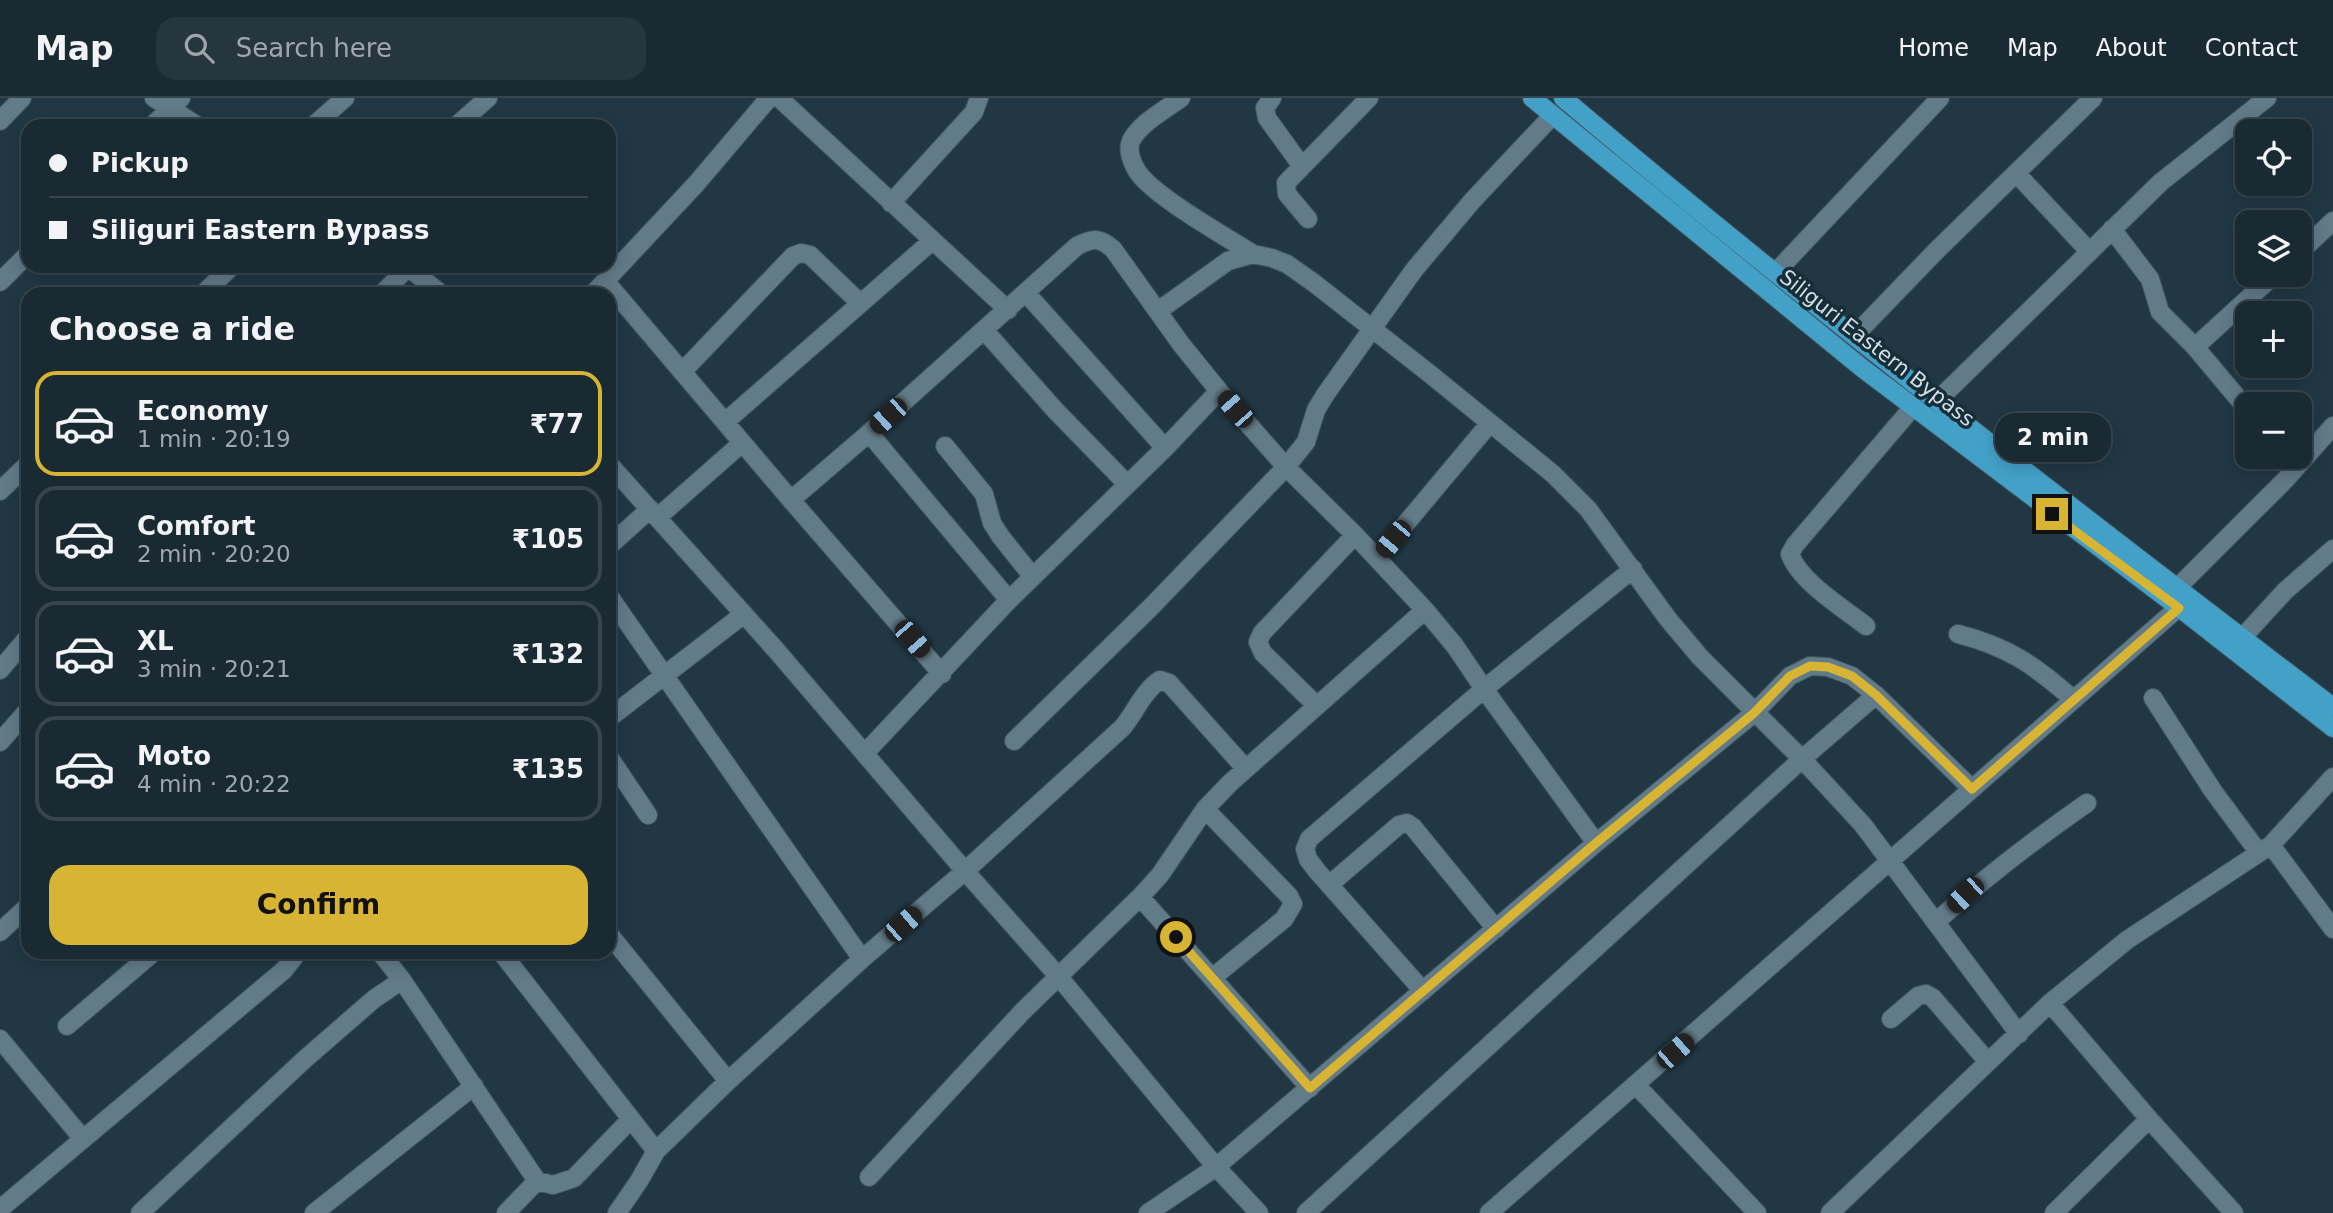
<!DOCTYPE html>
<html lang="en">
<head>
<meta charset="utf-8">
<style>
  body { margin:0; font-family:"DejaVu Sans",sans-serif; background:#26363f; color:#f1f3f6; height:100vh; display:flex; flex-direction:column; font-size:26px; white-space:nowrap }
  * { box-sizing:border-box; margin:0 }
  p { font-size:23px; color:#9fa7ac }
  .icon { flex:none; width:38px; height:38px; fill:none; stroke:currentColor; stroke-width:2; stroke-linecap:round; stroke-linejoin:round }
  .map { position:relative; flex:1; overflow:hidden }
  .side { position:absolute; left:21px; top:189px; width:595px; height:672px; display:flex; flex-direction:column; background:#192a33; border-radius:21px; box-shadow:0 4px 18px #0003,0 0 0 2px #37464e }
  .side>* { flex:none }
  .top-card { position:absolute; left:21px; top:21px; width:595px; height:154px; border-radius:21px; box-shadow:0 4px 18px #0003,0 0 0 2px #37464e; display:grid; align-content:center; height:154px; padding:0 28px; background:#192a33 }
  .controls { position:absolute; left:2235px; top:21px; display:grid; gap:14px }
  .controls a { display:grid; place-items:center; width:77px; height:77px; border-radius:14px; background:#192a33; box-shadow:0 4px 18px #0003,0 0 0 2px #37464e; font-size:35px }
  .end { position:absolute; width:32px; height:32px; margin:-16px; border:9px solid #d7b434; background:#111; box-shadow:0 0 0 4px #111 }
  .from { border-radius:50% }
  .bubble { position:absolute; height:49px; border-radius:21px; background:#192a33; box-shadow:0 4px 18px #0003,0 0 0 2px #37464e; font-size:23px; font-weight:600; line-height:49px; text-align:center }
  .car { position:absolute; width:21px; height:42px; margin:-21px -10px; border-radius:9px; box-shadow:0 0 5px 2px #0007; background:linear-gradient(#222 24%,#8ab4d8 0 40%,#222 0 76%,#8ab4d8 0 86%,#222 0) }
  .top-card b { display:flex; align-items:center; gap:24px; height:66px; font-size:26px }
  .top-card b+b { border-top:2px solid #37464e }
  .top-card i { width:18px; height:18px; background:#f1f3f6 }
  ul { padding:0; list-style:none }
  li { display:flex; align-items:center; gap:21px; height:105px; margin:0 14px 10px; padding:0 14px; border:4px solid #37464e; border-radius:21px }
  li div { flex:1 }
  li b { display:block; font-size:26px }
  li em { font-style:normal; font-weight:600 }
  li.on { border-color:#d7b434 }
  li>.icon { width:63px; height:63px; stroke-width:1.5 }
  h2 { padding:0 28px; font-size:32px; line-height:84px }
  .cta { display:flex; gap:14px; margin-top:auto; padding:14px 28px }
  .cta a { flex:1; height:80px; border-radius:21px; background:#d7b434; color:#111; font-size:28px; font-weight:600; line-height:80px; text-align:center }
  header { display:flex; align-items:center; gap:42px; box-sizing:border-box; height:98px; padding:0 35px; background:#192a33; border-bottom:2px solid #37464e }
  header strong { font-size:33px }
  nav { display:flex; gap:38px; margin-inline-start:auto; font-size:24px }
  .search { width:490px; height:63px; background:#26363f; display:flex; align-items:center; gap:18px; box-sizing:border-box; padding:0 24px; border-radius:21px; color:#9fa7ac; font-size:26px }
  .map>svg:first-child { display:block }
</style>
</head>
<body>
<header>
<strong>Map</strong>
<div class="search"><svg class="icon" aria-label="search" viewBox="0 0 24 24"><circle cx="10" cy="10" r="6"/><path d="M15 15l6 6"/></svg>Search here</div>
<nav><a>Home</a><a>Map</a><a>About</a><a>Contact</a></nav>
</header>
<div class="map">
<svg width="2333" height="1115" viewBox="0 0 2333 1115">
  <rect width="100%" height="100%" fill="#213844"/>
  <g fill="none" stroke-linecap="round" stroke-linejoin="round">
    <defs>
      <path id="minor" d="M154 0 198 28
        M779 0 1008 212
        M1181 0C1165 12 1140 25 1131 43 1127 52 1132 65 1137 73 1153 98 1225 138 1253 156
        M1272 0 1265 10 1267 20 1301 67
        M0 23 22 0
        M152 28 181 0
        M313 28 345 0
        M456 28 488 0
        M2016 75 2089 153
        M891 105 974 14 979 0
        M1308 121 1287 96 1286 85 1369 0
        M2112 131 2150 181 2160 214 2195 249
        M2300 154 2333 123
        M407 168 441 196
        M1775 175 1940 0
        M0 184 28 156
        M606 184 791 402 869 335 1077 148C1093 140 1099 139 1113 151L1181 246 1219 293 1286 369 1355 437 1425 512 1455 548 1484 591 1309 741 1305 751 1308 761 1317 773 1423 893
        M1026 195 1165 350
        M203 196 232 168
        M382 196 408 169
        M593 196 696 86 769 0
        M1158 213 1228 163 1253 156 1272 160 1287 166 1314 185 1430 276 1553 376 1588 411 1668 521 1700 559 1802 661 1863 727 2019 936
        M984 232 1055 312 1127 386
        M1854 238 1936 153 2093 0
        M682 274 793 158 801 155 810 157 860 205
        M1937 303 2161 84 2267 0
        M2247 311 2195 249 2274 177
        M725 324 932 143
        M869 335 1009 502
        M945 348 984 396 992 425 1001 439 1033 479
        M609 366 776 552 965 773 1059 879 1216 1069 1259 1115
        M0 393 28 366
        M791 402 942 576
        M658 419 742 345
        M609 448 650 411
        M1377 460 1490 325
        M2178 489 2286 381 2333 328
        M609 498 862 861
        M1866 528C1843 510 1799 483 1790 456L1795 447 1913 309
        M1958 536C2009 549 2034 567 2073 601
        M2242 540 2285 493 2333 451
        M0 572 28 539
        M2153 600 2213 693 2259 755
        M1317 608 1263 555 1258 544 1262 535 1355 437
        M609 620 744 516
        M1014 643 1151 509 1286 369 1306 344 1316 312 1325 297 1414 172 1473 102 1553 17
        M0 644 28 612
        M865 655 1009 502 1165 350 1219 293
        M609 659 648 717
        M1205 711 1289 798 1293 806 1284 821 1212 880
        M1596 745 1484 591 1633 471
        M2271 747 2333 831
        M1329 787 1399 727 1407 725 1413 729 1496 831
        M1140 799 1310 990
        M1936 824C1984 780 2034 742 2087 705
        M0 834 28 808
        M609 836 728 983
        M380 854 402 882
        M501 854 656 1053 728 983 862 861 965 773 1122 630C1135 615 1143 593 1160 582L1169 585 1246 671
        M2050 905 2149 1021 2234 1115
        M1891 921 1918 898 1926 896 1933 900 1988 964
        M67 928 154 854
        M0 941 83 1041
        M1636 987 1757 1115
        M869 1079 1023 913 1140 799 1160 777 1205 711 1230 685 1425 512
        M0 1111 284 872 295 858V854
        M140 1115 305 961 374 901 402 882 537 1083
        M314 1115 474 988
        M506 1115 537 1083 553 1087 574 1080 630 1022
        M617 1115 639 1083 656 1053
        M1148 1115 1216 1069 1596 745 1754 615 1790 578 1810 568 1828 569 1852 578 1876 597 1972 691
        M1306 1115 1802 661 1876 597
        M1489 1115 2178 510
        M1830 1115 2050 905 2127 842 2271 747 2333 679
        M2054 1115 2149 1021"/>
      <path id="primary" d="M1532 0 1862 270 2186 515 2333 630
        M1563 0C1813 211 2073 411 2333 609"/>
    </defs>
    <use href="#minor" stroke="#41555f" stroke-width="20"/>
    <use href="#primary" stroke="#41555f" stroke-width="20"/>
    <use href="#minor" stroke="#627b88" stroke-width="18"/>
    <use href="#primary" stroke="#43a1c8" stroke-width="18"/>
  </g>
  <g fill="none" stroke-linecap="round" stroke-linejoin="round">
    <path stroke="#d7b434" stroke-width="9" d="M1176 839 1310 990 1596 745 1754 615 1790 578 1810 568 1828 569 1852 578 1876 597 1972 691 2179 510 2052 416"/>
  </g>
  <g text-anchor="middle" stroke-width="7" stroke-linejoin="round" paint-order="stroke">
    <g font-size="21" fill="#d2dfe6" stroke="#172e39">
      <text transform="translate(1877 250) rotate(38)" y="7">Siliguri Eastern Bypass</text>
    </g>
  </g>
</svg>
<div class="controls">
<a><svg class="icon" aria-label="locate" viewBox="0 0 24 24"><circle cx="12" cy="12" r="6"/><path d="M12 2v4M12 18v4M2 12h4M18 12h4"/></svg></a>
<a><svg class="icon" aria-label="layers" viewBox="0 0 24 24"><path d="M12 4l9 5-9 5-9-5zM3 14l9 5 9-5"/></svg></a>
<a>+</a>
<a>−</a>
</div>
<i class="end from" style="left:1176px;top:839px"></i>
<i class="end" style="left:2052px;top:416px"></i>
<div class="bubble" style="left:1995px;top:315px;width:116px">2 min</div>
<i class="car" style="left:1235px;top:311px;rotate:319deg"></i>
<i class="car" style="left:888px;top:318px;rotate:228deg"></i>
<i class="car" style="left:1393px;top:441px;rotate:220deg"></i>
<i class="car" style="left:912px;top:541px;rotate:139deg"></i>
<i class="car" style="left:1965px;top:797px;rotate:227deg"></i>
<i class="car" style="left:903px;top:826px;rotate:49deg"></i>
<i class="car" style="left:1675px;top:953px;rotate:49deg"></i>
<div class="top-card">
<b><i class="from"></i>Pickup</b>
<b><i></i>Siliguri Eastern Bypass</b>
</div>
<section class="side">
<h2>Choose a ride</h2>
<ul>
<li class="on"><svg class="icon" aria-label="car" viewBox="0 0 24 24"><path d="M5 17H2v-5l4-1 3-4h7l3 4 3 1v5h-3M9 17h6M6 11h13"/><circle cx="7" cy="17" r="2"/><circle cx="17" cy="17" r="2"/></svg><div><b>Economy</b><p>1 min · 20:19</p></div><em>₹77</em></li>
<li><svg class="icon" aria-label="car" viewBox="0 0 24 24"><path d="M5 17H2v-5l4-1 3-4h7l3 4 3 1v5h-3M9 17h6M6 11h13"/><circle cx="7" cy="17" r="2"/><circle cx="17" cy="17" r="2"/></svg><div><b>Comfort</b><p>2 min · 20:20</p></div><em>₹105</em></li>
<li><svg class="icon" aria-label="car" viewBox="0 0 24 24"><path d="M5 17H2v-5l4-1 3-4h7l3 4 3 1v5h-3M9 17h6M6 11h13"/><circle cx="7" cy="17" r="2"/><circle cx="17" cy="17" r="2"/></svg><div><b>XL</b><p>3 min · 20:21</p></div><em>₹132</em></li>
<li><svg class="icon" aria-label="car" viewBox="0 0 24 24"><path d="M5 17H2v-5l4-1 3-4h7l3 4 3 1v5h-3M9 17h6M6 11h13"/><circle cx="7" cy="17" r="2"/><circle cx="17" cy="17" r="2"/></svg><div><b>Moto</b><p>4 min · 20:22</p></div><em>₹135</em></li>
</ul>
<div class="cta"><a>Confirm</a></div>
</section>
</div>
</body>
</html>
